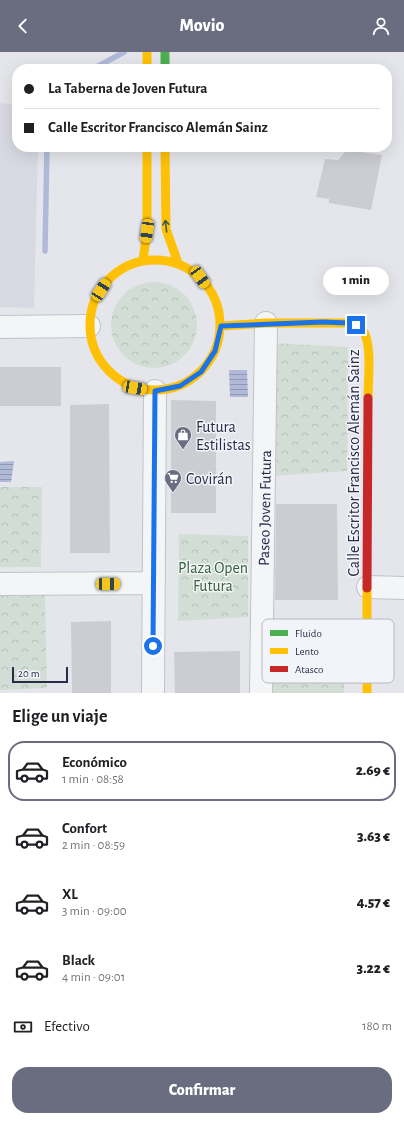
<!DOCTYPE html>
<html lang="es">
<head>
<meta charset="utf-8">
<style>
  body { margin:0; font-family:"Alegreya Sans",sans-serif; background:#f2f2f2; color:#202124; height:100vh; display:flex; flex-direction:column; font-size:15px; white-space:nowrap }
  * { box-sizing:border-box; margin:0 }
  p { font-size:13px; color:#757577 }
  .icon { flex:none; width:22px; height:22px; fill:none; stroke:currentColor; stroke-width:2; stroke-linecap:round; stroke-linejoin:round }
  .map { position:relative; height:641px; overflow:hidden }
  .sheet { display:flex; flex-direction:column; background:#fff; flex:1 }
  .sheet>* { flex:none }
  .top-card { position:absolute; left:12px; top:12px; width:380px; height:88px; border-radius:16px; box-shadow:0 4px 16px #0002; display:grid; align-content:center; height:88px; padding:0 12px; background:#fff }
  .scale { position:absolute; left:12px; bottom:10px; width:56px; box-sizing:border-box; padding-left:4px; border:2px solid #282c47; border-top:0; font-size:11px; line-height:14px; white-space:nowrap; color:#282c47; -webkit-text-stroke:3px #f3f4f9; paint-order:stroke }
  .end { position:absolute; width:18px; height:18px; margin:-9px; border:5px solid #1a73e8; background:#fff; box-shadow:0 0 0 2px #fff }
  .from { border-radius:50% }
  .bubble { position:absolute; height:28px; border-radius:14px; background:#fff; box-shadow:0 4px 16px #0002; font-size:13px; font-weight:800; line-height:28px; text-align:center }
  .car { position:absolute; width:12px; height:24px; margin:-12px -6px; border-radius:5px; box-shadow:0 0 3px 1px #0007; background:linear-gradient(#f5c518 24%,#345 0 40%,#f5c518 0 76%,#345 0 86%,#f5c518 0) }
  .top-card b { display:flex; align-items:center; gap:14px; height:38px; font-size:15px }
  .top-card b+b { border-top:1px solid #e0e0e0 }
  .top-card i { width:10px; height:10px; background:#202124 }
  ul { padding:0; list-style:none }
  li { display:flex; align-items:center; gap:12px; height:60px; margin:0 8px 6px; padding:0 4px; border:2px solid transparent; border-radius:16px }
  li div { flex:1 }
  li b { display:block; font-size:15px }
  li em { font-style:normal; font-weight:800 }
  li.on { border-color:#6a6d80 }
  li>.icon { width:36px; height:36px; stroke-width:1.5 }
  h2 { padding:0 12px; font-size:18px; line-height:48px }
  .pay { display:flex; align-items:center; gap:10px; height:44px; padding:0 12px; font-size:15px }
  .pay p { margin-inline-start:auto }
  .cta { display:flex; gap:8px; margin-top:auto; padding:8px 12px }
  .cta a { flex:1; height:46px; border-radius:16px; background:#6a6d80; color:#fff; font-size:16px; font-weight:800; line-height:46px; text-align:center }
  header { display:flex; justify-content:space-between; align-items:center; height:52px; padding:0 12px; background:#6a6d80; color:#fff; font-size:18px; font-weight:800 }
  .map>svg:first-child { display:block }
</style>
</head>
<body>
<header><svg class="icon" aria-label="back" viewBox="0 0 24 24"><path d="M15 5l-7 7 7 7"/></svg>Movio<svg class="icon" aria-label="person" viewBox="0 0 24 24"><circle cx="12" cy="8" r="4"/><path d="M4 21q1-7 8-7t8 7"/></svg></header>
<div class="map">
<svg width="404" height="641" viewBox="0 0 404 641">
  <defs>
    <pattern id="forest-crowns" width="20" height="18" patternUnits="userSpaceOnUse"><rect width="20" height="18" fill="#d2ded5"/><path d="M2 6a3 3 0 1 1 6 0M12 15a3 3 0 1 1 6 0" fill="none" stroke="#b4bfb8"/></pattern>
    <pattern id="water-rules" width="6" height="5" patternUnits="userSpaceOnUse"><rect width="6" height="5" fill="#b0bad8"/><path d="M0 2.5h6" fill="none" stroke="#8f97b1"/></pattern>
  </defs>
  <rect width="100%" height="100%" fill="#e5e6eb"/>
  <path fill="#d8d9e3" d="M0 51 17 53V95H38L34 256 0 255Z"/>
  <path fill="url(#forest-crowns)" d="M111 273a43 43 0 1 1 86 0a43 43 0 1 1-86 0Z
    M271 291 348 295 347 419 271 424Z
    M0 435H42L41 515H0Z
    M179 482 248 484V565L178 569Z
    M45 543 47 636 0 638V544Z
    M269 623H344V641H269Z"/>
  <path fill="url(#water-rules)" d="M229 318H247L248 345H230Z
    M14 409 11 430H0V410Z"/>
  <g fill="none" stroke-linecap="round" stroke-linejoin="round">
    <path stroke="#b0bad8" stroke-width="5.5" d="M93 17 124 0
      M45 199 47 95"/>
  </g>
  <path fill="#cccdd3" d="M347 98 382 103 371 158 329 151V147L316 145 325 107 338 108Z
    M0 315H61V354H0Z
    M171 348 216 349V461H171Z
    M109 352 110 501H70V353Z
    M276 452H337L338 548H275Z
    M111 569V641H72L71 570Z
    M240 599V641H175L174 600Z"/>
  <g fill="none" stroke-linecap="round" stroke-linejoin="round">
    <defs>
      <path id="street" d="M0 275 89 274
        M0 532 154 531
        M368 535 404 536
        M153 641 155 339
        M261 641 266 271"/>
    </defs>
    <use href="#street" stroke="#c2c3c9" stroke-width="24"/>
    <use href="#street" stroke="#f4f5f7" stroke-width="22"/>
    <path stroke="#4caf50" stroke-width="9" d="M165 0V17"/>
    <path stroke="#ffc107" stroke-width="9" d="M147 0V17
      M165 95 166 177 178 211
      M90 273a65 65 0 1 1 130 0a65 65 0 1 1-130 0Z
      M143 208 147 179V95
      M221 274 266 271H348C354 273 360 275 364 280 372 294 368 330 368 346
      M367 641V536"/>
    <path stroke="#c62828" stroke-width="9" d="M367 536 368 346"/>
  </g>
  <defs><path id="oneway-shaft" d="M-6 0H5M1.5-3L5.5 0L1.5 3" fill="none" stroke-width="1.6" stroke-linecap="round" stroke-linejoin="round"/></defs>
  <use stroke="#355a4a" href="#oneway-shaft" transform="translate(166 174) rotate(-96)"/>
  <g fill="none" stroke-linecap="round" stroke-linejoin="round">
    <path stroke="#1a73e8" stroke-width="5" d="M153 594 155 339 180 334 201 320 215 299 221 274 323 270 348 271 356 273"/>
  </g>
  <defs>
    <symbol id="shop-pin" viewBox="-11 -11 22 30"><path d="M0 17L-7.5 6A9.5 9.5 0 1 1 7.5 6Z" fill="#6a6d80" stroke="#f3f4f9"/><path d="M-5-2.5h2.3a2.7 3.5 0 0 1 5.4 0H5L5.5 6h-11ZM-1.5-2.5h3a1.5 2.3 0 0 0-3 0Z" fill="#fff"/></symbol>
    <symbol id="supermarket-pin" viewBox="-11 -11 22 30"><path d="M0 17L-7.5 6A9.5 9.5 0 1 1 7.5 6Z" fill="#6a6d80" stroke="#f3f4f9"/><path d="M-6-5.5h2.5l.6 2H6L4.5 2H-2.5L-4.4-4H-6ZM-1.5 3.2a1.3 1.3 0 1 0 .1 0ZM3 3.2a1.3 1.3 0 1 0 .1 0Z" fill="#fff"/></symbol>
  </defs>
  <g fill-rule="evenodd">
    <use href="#shop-pin" x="173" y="373" width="20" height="27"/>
    <use href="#supermarket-pin" x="163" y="416" width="20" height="27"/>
  </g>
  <g text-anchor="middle" stroke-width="3" stroke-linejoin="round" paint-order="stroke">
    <g font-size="16" fill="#282c47" stroke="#f3f4f9" text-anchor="start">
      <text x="196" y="380">Futura<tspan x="196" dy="18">Estilistas</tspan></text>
      <text x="186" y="432">Covirán</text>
    </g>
    <g font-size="16" fill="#282c47" stroke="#f3f4f9">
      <text transform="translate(353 411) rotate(-90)" y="6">Calle Escritor Francisco Alemán Sainz</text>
      <text transform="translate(264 456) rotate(-89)" y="6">Paseo Joven Futura</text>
    </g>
    <g font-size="16" fill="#346537" stroke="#f3f4f9">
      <text x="213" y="521">Plaza Open<tspan x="213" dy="18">Futura</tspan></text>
    </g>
  </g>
  <rect x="262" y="567" width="132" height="64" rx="6" fill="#f3f4f9" stroke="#b6b8c4" stroke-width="1"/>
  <rect x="270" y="578" width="18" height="6" fill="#4caf50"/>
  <rect x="270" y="596" width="18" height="6" fill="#ffc107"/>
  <rect x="270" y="614" width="18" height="6" fill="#c62828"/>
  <g font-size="11" fill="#282c47">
    <text x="295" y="585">Fluido</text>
    <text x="295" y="603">Lento</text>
    <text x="295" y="621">Atasco</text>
  </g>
</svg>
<div class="scale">20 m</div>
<i class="end from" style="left:153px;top:594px"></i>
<i class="end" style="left:356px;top:273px"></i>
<div class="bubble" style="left:323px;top:215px;width:66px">1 min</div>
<i class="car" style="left:147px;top:179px;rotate:188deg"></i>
<i class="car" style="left:200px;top:225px;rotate:145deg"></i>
<i class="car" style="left:101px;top:238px;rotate:33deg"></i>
<i class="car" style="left:135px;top:336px;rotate:100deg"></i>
<i class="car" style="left:108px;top:532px;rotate:90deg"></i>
<div class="top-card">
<b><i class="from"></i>La Taberna de Joven Futura</b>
<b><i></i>Calle Escritor Francisco Alemán Sainz</b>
</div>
</div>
<section class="sheet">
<h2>Elige un viaje</h2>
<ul>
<li class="on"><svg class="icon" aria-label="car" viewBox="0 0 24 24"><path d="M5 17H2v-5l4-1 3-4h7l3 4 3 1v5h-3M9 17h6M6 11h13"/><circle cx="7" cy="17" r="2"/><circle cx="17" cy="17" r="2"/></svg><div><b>Económico</b><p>1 min · 08:58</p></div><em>2.69 €</em></li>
<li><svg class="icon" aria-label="car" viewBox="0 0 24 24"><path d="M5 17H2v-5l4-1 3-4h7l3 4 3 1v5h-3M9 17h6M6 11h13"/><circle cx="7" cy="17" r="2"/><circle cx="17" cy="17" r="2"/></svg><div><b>Confort</b><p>2 min · 08:59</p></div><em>3.63 €</em></li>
<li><svg class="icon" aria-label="car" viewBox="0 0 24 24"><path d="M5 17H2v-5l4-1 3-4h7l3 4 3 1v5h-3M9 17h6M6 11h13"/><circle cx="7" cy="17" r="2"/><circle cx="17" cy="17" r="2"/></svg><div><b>XL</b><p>3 min · 09:00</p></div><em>4.57 €</em></li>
<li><svg class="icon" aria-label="car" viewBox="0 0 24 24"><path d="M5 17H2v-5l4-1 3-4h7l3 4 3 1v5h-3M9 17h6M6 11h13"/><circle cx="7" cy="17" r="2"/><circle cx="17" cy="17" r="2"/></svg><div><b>Black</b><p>4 min · 09:01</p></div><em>3.22 €</em></li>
</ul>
<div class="pay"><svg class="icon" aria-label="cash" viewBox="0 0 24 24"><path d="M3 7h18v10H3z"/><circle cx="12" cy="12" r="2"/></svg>Efectivo<p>180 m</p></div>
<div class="cta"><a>Confirmar</a></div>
</section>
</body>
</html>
